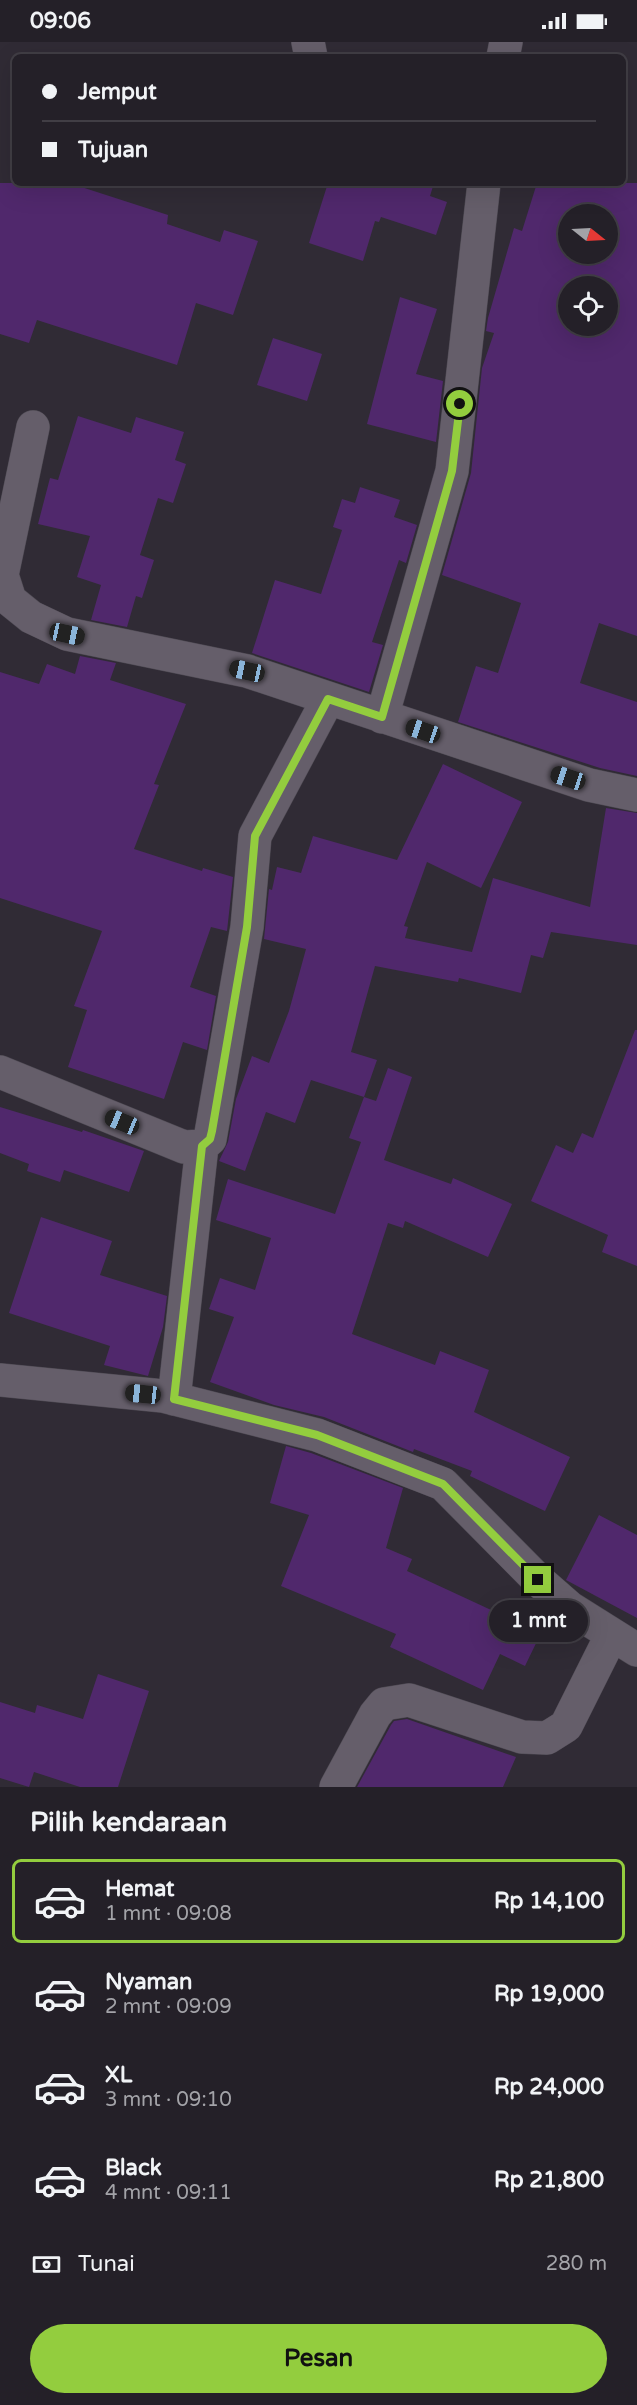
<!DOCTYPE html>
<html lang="id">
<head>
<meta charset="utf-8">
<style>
  body { margin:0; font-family:"Varela Round",sans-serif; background:#302d34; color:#f1f3f6; height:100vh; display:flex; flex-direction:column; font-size:22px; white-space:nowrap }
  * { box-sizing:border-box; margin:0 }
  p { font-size:20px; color:#a3a3a8 }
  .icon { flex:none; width:33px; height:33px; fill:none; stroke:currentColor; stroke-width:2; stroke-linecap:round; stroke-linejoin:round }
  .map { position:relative; height:1745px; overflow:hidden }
  .drawer { display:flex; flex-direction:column; background:#242028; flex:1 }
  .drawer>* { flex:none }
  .top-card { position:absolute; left:12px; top:12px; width:614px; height:132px; border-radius:9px; box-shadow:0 6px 24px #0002,0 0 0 2px #413e45; display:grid; align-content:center; height:132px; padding:0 30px; background:#242028 }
  .needle { width:39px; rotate:108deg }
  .tools { position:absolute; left:558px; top:162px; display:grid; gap:12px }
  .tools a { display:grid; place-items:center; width:60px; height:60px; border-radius:50%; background:#242028; box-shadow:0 6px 24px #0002,0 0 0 2px #413e45; font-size:30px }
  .end { position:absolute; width:27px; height:27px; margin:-14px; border:8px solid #93cd3e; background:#111; box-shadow:0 0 0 3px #111 }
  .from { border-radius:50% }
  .bubble { position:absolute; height:42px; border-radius:21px; background:#242028; box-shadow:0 6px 24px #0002,0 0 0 2px #413e45; font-size:20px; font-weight:700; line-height:42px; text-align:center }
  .car { position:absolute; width:18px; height:36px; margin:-18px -9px; border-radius:8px; box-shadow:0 0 4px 2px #0007; background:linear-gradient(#222 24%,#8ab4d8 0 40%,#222 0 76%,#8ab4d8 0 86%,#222 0) }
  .top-card b { display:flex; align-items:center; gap:21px; height:57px; font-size:22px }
  .top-card b+b { border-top:2px solid #413e45 }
  .top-card i { width:15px; height:15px; background:#f1f3f6 }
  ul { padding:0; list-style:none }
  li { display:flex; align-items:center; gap:18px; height:84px; margin:0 12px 9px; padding:0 18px; border:3px solid transparent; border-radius:9px }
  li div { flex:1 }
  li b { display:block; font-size:22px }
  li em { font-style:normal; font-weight:700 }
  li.on { border-color:#93cd3e }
  li>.icon { width:54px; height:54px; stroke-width:1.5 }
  h2 { padding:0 30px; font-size:27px; line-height:72px }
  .pay { display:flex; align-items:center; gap:15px; height:66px; padding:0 30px; font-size:22px }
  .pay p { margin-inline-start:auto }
  .action { display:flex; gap:12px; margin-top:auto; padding:12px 30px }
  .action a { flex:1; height:69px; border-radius:36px; background:#93cd3e; color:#111; font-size:24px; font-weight:700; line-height:69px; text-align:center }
  .status { display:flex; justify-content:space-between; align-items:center; height:42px; padding:0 30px; background:#242028; direction:ltr }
  .status svg { height:16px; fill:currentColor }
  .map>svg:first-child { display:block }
</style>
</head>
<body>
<div class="status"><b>09:06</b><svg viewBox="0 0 49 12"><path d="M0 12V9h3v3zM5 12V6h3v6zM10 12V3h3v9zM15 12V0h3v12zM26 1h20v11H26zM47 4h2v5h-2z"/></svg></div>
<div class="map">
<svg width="637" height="1745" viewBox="0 0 637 1745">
  <rect width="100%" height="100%" fill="#302b35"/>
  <path fill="#50286c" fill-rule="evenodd" d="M0 141H69L168 173 167 182 220 200 224 188 258 199 233 273 196 261 177 323 37 278 29 301 0 292Z
    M328 141H434L430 154 447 160 436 193 381 175 379 180 375 179 363 219 309 201Z
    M537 141H637V594L599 581 580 641 637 660V734L600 726 458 680 476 624 498 631 521 561 442 533 471 431 482 326 494 291 486 289 488 276 514 186 522 189ZM568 172H608V212H568ZM568 244H608V284H568Z
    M400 255 437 267 416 332 443 339 436 400 367 382Z
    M273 296 322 312 307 359 257 343Z
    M78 374 131 391 136 375 184 390 175 418 186 422 173 461 158 456 140 513 154 518 142 556 136 554 127 585 91 578 101 543 77 535 90 494 38 482 50 436 58 438Z
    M360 445 400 458 394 475 417 483 406 521 399 518 372 600 383 603 369 650 252 611 275 538 321 552 342 488 333 485 342 457 355 461Z
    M80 614 116 621 110 638 186 662 154 742 159 743 134 807 202 829 203 826 233 835 227 889 211 885 190 945 216 954 207 1008 183 1000 164 1057 68 1025 87 968 74 964 102 889 0 856V630L39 642 47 622 75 632Z
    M443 722 522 760 481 846 427 820 404 884 408 885 405 896 472 910 493 836 590 865 606 766 637 771V903L551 890 543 916 531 913 521 951 459 936 458 940 375 924 351 1010 377 1018 364 1055 311 1038 295 1081 266 1070 245 1129 219 1119 228 1100 236 1057 252 1014 269 1021 289 969 306 907 264 897 269 847 272 848 277 825 301 831 313 794 397 818Z
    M635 988H637V1224L602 1210 608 1193 531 1159 556 1103 573 1111 582 1091 593 1096Z
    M388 1026 412 1035 384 1118 451 1142 453 1136 512 1162 488 1215 405 1179 403 1186 388 1181 352 1292 435 1323 440 1309 489 1328 474 1370 570 1415 545 1469 470 1434 472 1429 414 1407 413 1410 324 1375 274 1363 210 1340 234 1275 209 1267 220 1236 255 1248 271 1196 216 1178 228 1137 335 1172 361 1100 349 1096 364 1055 376 1059Z
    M0 1065 82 1090 83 1088 144 1109 129 1150 64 1128 60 1140 27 1129 29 1122 0 1111Z
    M41 1175 112 1199 100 1233 167 1254 163 1285 148 1334 104 1323 110 1304 9 1271Z
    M286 1404 311 1411 403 1446 386 1506 412 1517 407 1529 541 1591 525 1624 500 1612 483 1648 390 1605 396 1592 281 1544 309 1473 270 1461Z
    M599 1473 637 1493V1576L566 1538Z
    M98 1632 149 1649 118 1745H80L34 1730 29 1745 0 1736V1660L35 1671 37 1663 83 1677Z
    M407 1677 516 1715 503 1745H357L391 1683 394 1679Z"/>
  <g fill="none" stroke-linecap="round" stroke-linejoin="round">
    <defs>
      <path id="minor" d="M308 0 311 15
        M503 15 506 0
        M33 385 2 533 10 558 31 575 67 592 247 629 589 743 637 753
        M382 675 452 429 484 141
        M0 1030 184 1105 202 1104 210 1097 247 885 255 794 328 657
        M0 1338 163 1354 317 1393 443 1442 538 1538 570 1566 637 1608
        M174 1357 202 1104
        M336 1745 375 1673 384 1662 409 1658 522 1695 547 1696 566 1684 611 1594"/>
    </defs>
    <use href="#minor" stroke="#4d4952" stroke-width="34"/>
    <use href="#minor" stroke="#655e6a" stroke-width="33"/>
  </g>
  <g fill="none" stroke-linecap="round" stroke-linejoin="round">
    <path stroke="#93cd3e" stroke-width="8" d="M460 362 452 429 382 675 328 657 255 794 247 885 212 1089 210 1097 202 1104 174 1357 317 1393 443 1442 538 1538"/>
  </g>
</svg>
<div class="tools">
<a><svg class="needle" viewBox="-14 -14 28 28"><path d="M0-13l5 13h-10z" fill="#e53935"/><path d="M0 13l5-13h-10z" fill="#a3a3a8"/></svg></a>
<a><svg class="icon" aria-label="locate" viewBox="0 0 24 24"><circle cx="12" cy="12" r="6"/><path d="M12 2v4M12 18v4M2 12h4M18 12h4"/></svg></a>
</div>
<i class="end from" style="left:460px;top:362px"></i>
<i class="end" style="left:538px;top:1538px"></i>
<div class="bubble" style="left:489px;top:1558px;width:99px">1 mnt</div>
<i class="car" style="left:67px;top:592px;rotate:102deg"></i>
<i class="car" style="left:247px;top:629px;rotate:282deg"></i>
<i class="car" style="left:423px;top:689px;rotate:289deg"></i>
<i class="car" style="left:568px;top:736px;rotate:288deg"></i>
<i class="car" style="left:122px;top:1080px;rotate:292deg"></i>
<i class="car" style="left:143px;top:1352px;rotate:276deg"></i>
<div class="top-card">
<b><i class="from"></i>Jemput</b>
<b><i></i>Tujuan</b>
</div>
</div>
<section class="drawer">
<h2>Pilih kendaraan</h2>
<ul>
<li class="on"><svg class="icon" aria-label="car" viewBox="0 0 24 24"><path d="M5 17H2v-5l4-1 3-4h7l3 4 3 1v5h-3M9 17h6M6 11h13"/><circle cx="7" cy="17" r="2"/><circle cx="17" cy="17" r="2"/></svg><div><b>Hemat</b><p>1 mnt · 09:08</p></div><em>Rp 14,100</em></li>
<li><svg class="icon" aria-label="car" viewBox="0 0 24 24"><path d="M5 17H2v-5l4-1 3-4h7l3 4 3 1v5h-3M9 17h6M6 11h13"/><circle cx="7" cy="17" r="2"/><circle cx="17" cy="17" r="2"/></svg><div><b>Nyaman</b><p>2 mnt · 09:09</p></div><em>Rp 19,000</em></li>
<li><svg class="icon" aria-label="car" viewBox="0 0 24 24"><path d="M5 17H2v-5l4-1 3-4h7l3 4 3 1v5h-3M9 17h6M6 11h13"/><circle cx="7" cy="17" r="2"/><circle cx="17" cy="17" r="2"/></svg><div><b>XL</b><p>3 mnt · 09:10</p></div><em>Rp 24,000</em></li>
<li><svg class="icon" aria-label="car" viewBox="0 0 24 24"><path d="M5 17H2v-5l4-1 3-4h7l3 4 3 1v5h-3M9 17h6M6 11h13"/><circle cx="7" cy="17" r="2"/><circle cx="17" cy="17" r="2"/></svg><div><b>Black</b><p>4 mnt · 09:11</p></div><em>Rp 21,800</em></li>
</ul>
<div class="pay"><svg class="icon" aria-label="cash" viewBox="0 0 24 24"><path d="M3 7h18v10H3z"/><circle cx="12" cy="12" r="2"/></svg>Tunai<p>280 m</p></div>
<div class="action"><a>Pesan</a></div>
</section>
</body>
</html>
